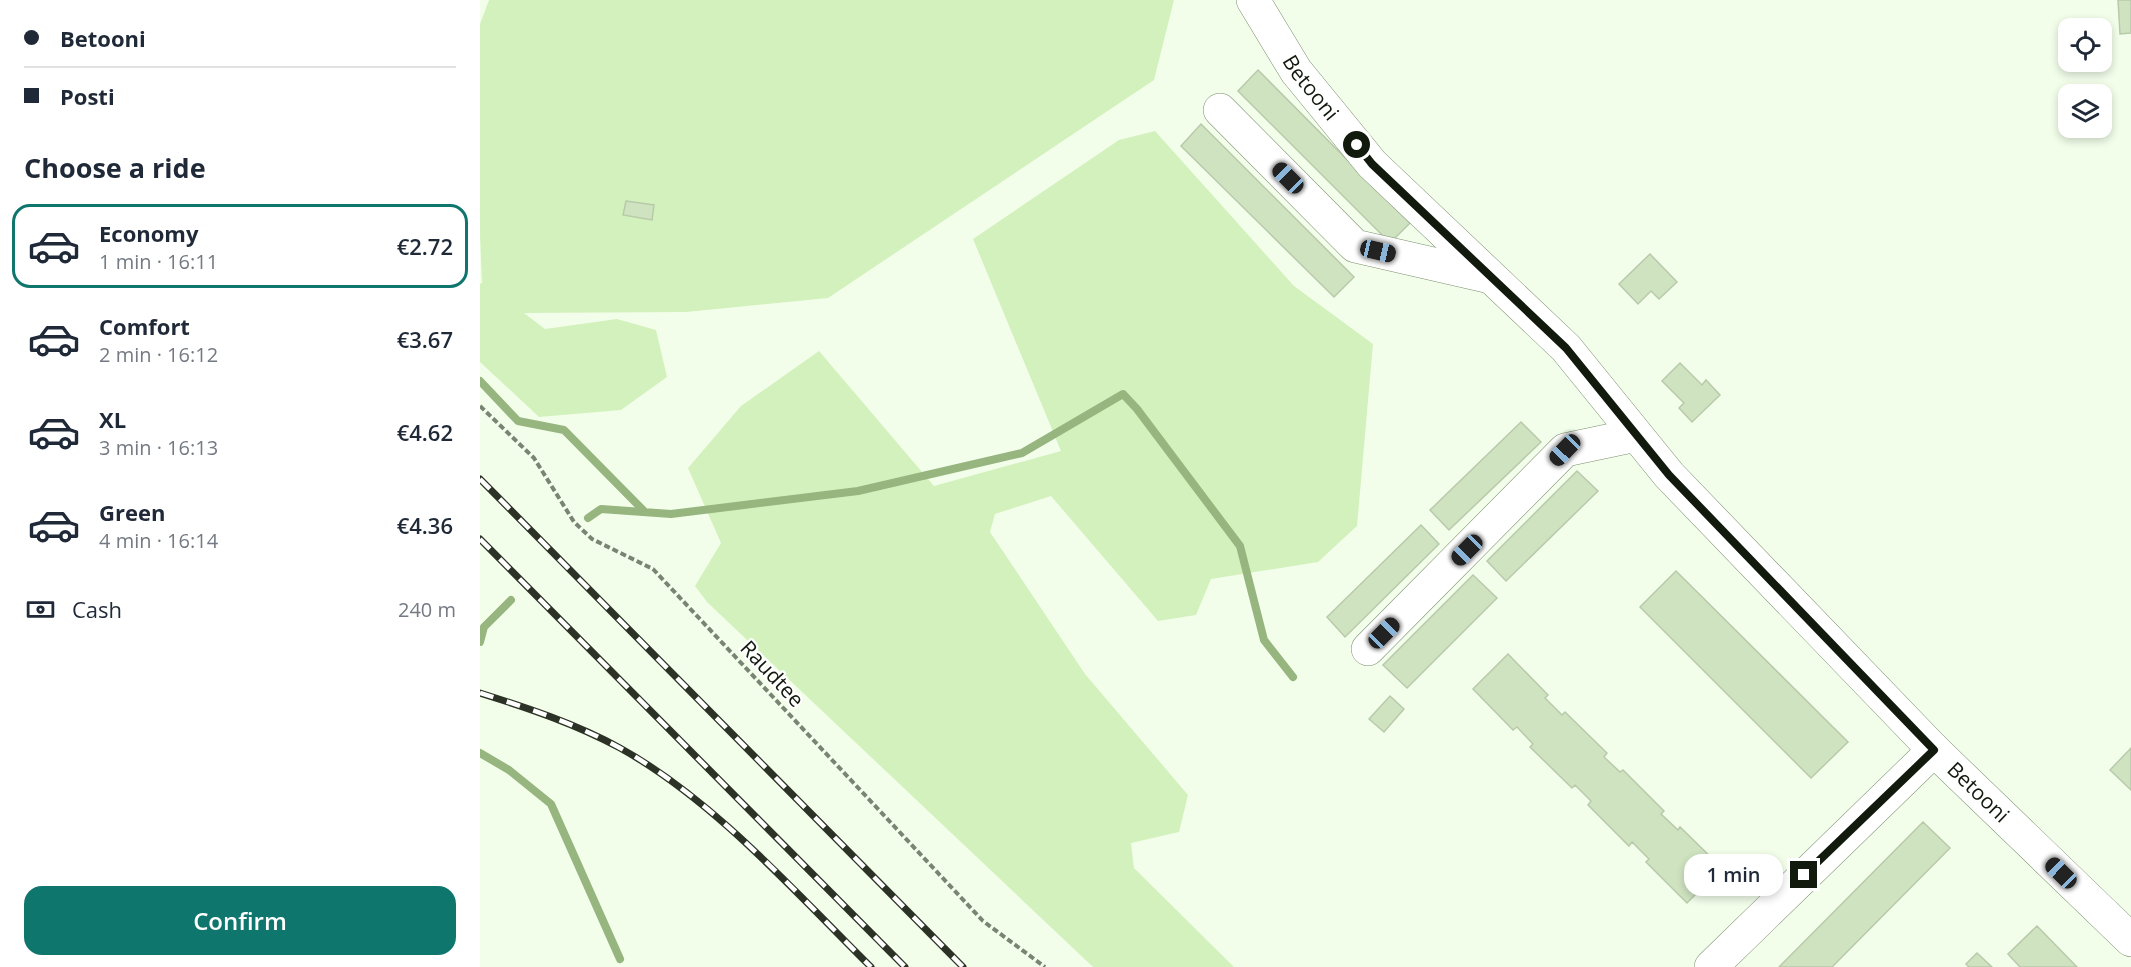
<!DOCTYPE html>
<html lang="en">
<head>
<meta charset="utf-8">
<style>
  body { margin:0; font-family:"Open Sans",sans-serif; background:#f2f2f3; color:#1f2937; height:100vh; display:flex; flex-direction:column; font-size:22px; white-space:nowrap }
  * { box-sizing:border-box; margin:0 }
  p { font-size:20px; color:#747a83 }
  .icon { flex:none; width:33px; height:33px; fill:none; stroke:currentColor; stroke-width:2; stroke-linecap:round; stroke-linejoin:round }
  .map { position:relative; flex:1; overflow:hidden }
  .side { display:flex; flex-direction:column; background:#fff; width:480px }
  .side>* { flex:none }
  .guide { display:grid; align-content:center; height:132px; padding:0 24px; background:#fff }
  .buttons { position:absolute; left:1578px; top:18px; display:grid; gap:12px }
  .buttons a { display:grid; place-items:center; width:54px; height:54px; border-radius:12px; background:#fff; box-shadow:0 3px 9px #0003; font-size:30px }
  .end { position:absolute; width:27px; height:27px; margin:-14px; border:8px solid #12190d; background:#fff; box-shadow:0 0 0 3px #fff }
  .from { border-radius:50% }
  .bubble { position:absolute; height:42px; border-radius:18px; background:#fff; box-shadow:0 3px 9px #0003; font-size:20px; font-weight:600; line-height:42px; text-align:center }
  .car { position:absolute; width:18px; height:36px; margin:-18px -9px; border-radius:8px; box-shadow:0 0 4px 2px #0007; background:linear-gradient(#222 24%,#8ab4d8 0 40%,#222 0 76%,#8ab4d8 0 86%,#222 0) }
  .guide b { display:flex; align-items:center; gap:21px; height:57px; font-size:22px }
  .guide b+b { border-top:2px solid #e0e1e3 }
  .guide i { width:15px; height:15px; background:#1f2937 }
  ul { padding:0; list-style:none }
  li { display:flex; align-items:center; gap:18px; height:84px; margin:0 12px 9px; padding:0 12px; border:3px solid transparent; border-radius:18px }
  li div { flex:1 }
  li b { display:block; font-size:22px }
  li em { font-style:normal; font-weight:600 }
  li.active { border-color:#0f766e }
  li>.icon { width:54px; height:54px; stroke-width:1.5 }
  h2 { padding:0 24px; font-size:27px; line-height:72px }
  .pay { display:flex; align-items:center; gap:15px; height:66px; padding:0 24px; font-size:22px }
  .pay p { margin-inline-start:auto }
  .action { display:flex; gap:12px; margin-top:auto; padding:12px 24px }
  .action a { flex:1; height:69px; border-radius:18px; background:#0f766e; color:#fff; font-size:24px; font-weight:600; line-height:69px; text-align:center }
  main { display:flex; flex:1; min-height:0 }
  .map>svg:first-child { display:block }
</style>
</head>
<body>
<main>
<section class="side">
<div class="guide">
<b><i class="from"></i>Betooni</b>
<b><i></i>Posti</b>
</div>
<h2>Choose a ride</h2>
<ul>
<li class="active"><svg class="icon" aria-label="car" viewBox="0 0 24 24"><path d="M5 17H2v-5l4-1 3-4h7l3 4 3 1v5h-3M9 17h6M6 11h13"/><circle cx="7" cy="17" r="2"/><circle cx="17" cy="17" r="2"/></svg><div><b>Economy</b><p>1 min · 16:11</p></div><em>€2.72</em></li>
<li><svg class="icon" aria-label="car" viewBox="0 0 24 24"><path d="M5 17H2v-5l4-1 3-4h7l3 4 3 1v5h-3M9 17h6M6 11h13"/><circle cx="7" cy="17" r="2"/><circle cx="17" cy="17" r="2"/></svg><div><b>Comfort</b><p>2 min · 16:12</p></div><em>€3.67</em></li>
<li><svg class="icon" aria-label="car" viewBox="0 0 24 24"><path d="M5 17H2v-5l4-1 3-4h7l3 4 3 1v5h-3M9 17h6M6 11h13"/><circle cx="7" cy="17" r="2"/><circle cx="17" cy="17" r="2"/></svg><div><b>XL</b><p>3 min · 16:13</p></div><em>€4.62</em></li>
<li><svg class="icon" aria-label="car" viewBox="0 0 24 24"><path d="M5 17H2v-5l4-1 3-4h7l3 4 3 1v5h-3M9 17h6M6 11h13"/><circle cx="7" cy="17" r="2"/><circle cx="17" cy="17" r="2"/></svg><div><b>Green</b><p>4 min · 16:14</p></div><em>€4.36</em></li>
</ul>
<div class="pay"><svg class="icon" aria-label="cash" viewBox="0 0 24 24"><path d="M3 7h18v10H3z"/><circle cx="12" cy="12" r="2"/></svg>Cash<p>240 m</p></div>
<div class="action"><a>Confirm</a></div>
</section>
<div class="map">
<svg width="1651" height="967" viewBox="0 0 1651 967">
  <rect width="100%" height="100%" fill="#f2feea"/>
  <path fill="#d3f1bd" d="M9 0H694L674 80 348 298 206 312 44 313 65 329 137 319 176 330 187 377 141 410 59 417 0 362V283L2 284 0 235V24Z
    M675 131 814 286 893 344 877 526 838 562 731 579 716 615 678 621 571 496 515 514 510 532 605 674 708 795 699 832 651 843 654 868 754 967H613L227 602 215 586 241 543 208 468 261 406 339 351 454 486 581 451 493 239 639 140Z"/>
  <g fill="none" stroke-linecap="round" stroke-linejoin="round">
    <path stroke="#96b57f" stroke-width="8" d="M0 381 38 421 84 430 165 512
      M108 518 121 509 191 514 378 491 542 453 643 394 657 409 760 546 784 640 813 677
      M0 642 4 627 31 600
      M0 753 29 770 71 804 140 959"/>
  </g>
  <path fill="#cfe3c1" stroke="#b8caaa" stroke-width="1.5" d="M1638 0H1651V33L1640 34Z
    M778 70 930 223 910 243 758 91Z
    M721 124 874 277 854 297 701 146Z
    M146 201 174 205 172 220 143 215Z
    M1170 254 1197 282 1179 299 1171 291 1158 304 1139 284Z
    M1200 363 1222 385 1226 380 1240 395 1212 422 1199 408 1204 403 1182 381Z
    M1041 422 1061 442 969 530 950 510Z
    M1097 471 1118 491 1026 581 1007 561Z
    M941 525 959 544 865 637 847 617Z
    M1196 571 1368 742 1331 778 1160 607Z
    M993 575 1017 598 927 688 903 665Z
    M1028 654 1068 695 1065 698 1082 715 1085 712 1127 753 1124 757 1140 772 1143 770 1184 811 1181 814 1198 830 1200 827 1242 868 1207 903 1166 862 1169 859 1152 842 1149 846 1108 805 1111 801 1095 785 1092 788 1050 747 1053 744 1037 727 1033 730 993 689Z
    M910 696 924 709 904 732 889 719Z
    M1651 748V790L1630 770Z
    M1443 822 1470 848 1352 967H1299Z
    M1557 926 1597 967H1540L1528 954Z
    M1497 953 1512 967H1489L1486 964Z"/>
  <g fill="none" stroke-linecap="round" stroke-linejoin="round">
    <defs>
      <g id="minor">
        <path id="s1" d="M773 0 816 71 892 164 1086 348 1189 475 1454 750 1651 940"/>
        <path d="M740 110 875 246 1010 277"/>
        <path d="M888 649 1085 450 1156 435"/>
        <path d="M1231 967 1454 750"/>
      </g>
    </defs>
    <use href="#minor" stroke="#7e8f71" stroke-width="34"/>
    <path stroke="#7a8474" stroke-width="4" stroke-dasharray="6 3" stroke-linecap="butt" d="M0 406 54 458 94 522 112 539 173 569 503 921 565 967"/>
    <use href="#minor" stroke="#fff" stroke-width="33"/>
    <defs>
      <path id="rail" d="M0 479 483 967
        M0 539 425 967
        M0 693C48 708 96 724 140 748 234 800 315 892 391 967"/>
    </defs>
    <use href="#rail" stroke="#2c3326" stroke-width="7"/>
    <use href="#rail" stroke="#fff" stroke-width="4.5" stroke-dasharray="14" stroke-linecap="butt"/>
  </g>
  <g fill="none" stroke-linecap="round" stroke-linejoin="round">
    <path stroke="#12190d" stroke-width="8" d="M877 145 892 164 1086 348 1189 475 1454 750 1324 875"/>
  </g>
  <g text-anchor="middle" stroke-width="4.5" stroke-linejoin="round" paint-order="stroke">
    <g font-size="21" fill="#12190d" stroke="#fff">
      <text dy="7" stroke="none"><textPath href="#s1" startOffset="105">Betooni</textPath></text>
      <text transform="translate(292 674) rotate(47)" y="7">Raudtee</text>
      <text dy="7" stroke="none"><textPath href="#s1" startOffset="1077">Betooni</textPath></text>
    </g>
  </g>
</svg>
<div class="buttons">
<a><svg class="icon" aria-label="locate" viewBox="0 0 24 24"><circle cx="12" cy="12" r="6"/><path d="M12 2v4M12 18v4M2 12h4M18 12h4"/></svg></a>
<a><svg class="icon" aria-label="layers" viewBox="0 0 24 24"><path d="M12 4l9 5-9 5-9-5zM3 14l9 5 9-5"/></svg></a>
</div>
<i class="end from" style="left:877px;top:145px"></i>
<i class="end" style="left:1324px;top:875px"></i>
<div class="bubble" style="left:1204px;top:854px;width:99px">1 min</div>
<i class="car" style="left:808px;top:178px;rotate:315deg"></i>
<i class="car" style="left:898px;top:251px;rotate:103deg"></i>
<i class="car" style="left:1085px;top:450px;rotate:224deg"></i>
<i class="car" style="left:987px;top:550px;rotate:225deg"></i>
<i class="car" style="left:904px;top:633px;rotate:45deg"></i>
<i class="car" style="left:1581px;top:873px;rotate:314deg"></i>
</div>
</main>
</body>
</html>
